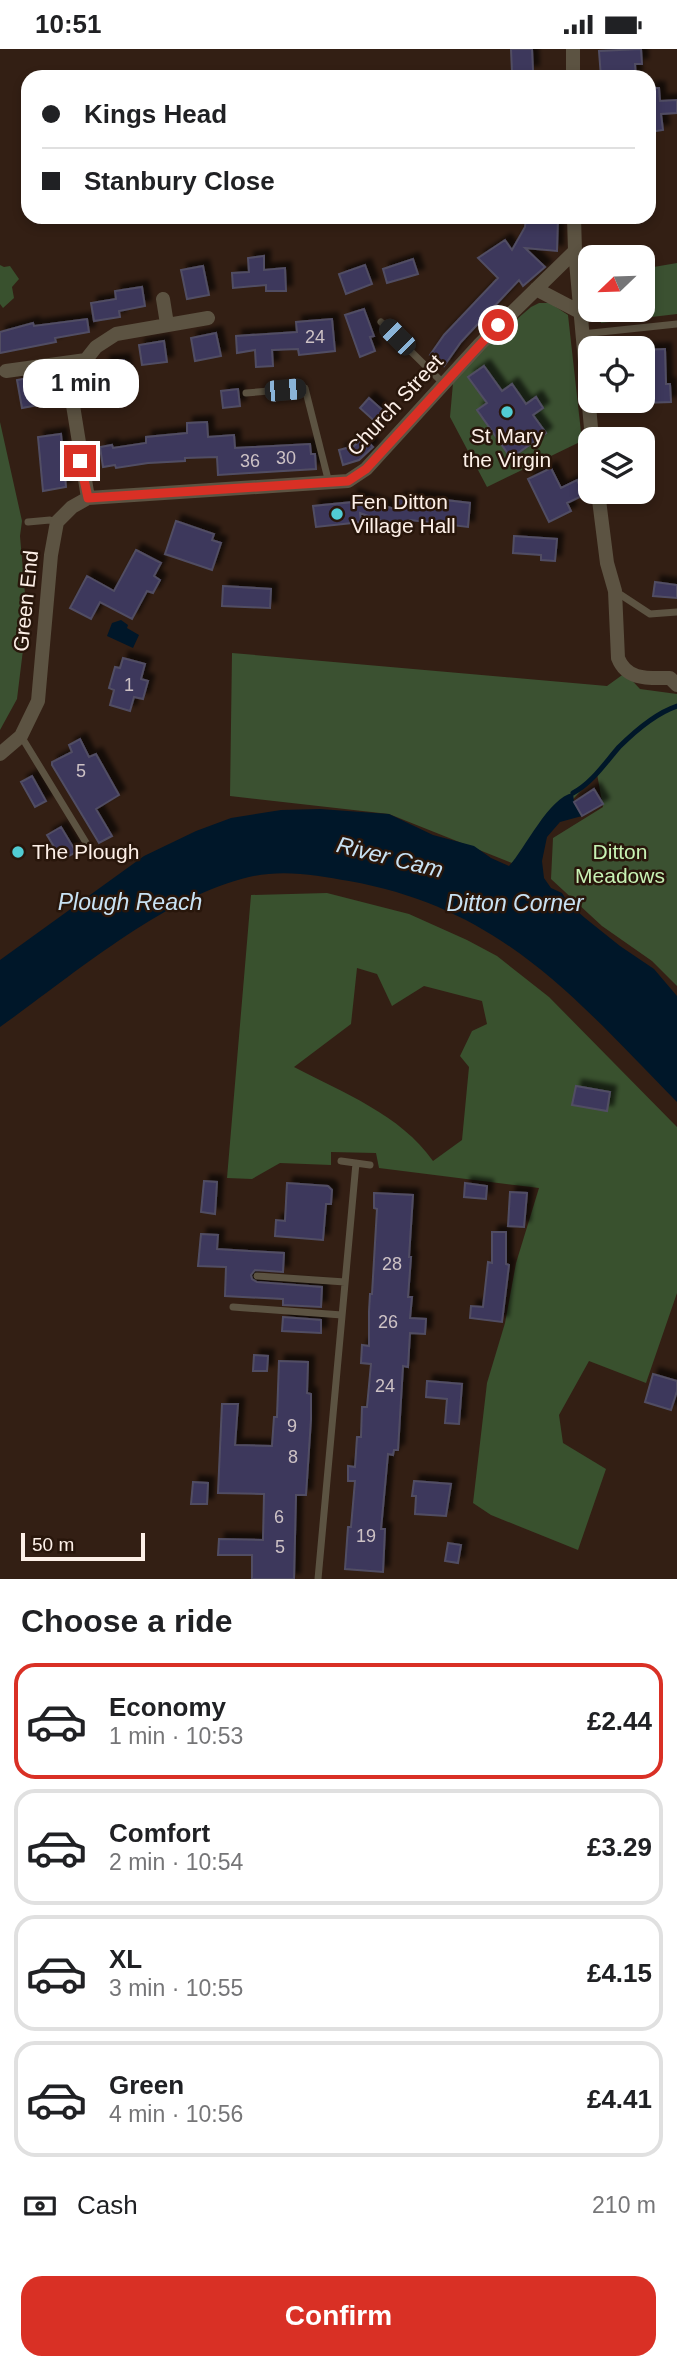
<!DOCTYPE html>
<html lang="en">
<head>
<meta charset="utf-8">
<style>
  body { margin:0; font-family:Helvetica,sans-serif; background:#f2f2f2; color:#202124; height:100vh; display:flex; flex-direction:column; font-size:26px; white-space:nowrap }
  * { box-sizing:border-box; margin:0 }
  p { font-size:23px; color:#757577 }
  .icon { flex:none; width:38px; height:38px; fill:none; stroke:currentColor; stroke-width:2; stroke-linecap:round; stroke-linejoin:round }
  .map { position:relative; height:1530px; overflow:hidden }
  .details { display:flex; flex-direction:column; background:#fff; flex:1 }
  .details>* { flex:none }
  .top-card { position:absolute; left:21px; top:21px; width:635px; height:154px; border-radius:21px; box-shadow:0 4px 10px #0003; display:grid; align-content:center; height:154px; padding:0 21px; background:#fff }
  .needle { width:46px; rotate:247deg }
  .buttons { position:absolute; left:578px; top:196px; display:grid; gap:14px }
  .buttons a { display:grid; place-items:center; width:77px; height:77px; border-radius:14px; background:#fff; box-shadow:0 4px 10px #0003; font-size:35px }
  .scale { position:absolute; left:21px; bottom:18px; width:124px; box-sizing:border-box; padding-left:7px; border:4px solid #fdf0e8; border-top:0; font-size:19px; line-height:24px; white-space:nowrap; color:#fdf0e8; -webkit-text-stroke:5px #28160b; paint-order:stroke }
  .end { position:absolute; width:32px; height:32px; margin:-16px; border:9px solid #d93025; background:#fff; box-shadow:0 0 0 4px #fff }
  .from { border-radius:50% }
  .bubble { position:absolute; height:49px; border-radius:21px; background:#fff; box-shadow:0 4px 10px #0003; font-size:23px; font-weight:600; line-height:49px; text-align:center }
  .car { position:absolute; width:21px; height:42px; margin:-21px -10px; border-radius:9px; box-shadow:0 0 5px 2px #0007; background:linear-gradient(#222 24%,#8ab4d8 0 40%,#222 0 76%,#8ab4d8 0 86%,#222 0) }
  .top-card b { display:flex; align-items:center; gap:24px; height:66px; font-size:26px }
  .top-card b+b { border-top:2px solid #e0e0e0 }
  .top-card i { width:18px; height:18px; background:#202124 }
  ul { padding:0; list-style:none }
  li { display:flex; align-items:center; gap:21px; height:116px; margin:0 14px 10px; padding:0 7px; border:4px solid #e0e0e0; border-radius:21px }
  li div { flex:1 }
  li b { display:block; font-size:26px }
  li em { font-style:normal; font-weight:600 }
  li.selected { border-color:#d93025 }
  li>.icon { width:63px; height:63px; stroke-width:1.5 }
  h2 { padding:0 21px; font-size:32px; line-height:84px }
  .pay { display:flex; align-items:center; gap:18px; height:77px; padding:0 21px; font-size:26px }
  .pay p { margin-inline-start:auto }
  .action { display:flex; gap:14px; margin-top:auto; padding:14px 21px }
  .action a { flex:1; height:80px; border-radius:21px; background:#d93025; color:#fff; font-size:28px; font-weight:600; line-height:80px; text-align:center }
  .status { display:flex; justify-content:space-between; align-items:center; height:49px; padding:0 35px; background:#fff; direction:ltr }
  .status svg { height:19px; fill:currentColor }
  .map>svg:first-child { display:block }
</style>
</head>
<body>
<div class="status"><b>10:51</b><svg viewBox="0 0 49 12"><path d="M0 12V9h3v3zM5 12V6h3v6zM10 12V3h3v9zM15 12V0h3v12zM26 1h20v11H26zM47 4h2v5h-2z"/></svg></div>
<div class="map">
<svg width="677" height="1530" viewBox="0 0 677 1530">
  <defs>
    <filter id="shadow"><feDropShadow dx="6" dy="-6" stdDeviation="2" flood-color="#0009"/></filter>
  </defs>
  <rect width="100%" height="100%" fill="#331f14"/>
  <path fill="#3b5131" d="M677 214V265L601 274 600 261H642V220Z
    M539 254H550L568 266 582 392 487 438 450 368 453 334 489 294 531 258Z
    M0 373 22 472 20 487 27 568 17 650 0 681Z
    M232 604 607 637 625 624 640 640 677 645V937L652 912 602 877 551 830 553 789 603 758 597 725 512 814 389 765 230 747Z"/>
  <path fill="#39512e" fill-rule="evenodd" d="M0 216 4 218 10 217 19 230 12 238 14 249 3 259 0 255Z
    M327 844 409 865 467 891 497 907 549 948 677 1078V1244L646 1334 589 1312 559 1366 563 1394 606 1420 578 1501 491 1466 473 1454 487 1334 505 1274 516 1214 539 1139 379 1119 376 1104 331 1103V1116L280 1114 252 1130 227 1129 251 846ZM357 919 377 925 392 957 424 937 482 952 487 975 472 982 460 1007 469 1018 462 1091 433 1112C400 1065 343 1044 294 1018L351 975Z"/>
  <path fill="#001729" d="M121 571 128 576 127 579 139 586 133 599 107 587 112 574Z
    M573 744 574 753 582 767 560 773 547 788 542 812 544 829 551 839 562 844 569 855 585 869 620 897 654 920 677 947V1053C575 949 501 859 349 832 317 826 282 820 249 828 163 848 72 927 0 978V911L144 807 196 782 231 769 281 761 320 760 389 765 433 786 474 797 491 809 509 817C525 800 549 748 573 744Z"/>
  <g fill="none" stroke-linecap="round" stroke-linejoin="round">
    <path stroke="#001729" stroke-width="5" d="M573 744C592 734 605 714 619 698 635 682 656 664 677 657"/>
  </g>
  <path fill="#3d375c" stroke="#514e64" stroke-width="2" filter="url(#shadow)" d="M511 0H532L533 22 512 23Z
    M641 0 642 15H635L636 28H601L599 2Z
    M649 39H659L660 52 677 51V64L661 65 663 81 649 83Z
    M526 168H558L557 202 525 199 545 218 523 237 519 231 461 293 444 317 430 306 444 286 498 229 478 209 505 191 512 201 525 178Z
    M264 207V221L285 219 286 242H266V236L233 239 232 224 249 223 248 209Z
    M413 210 418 225 387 234 383 220Z
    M365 216 372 235 346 245 339 225Z
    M203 217 209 246 187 250 181 221Z
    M142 238 145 257 119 262 120 268 94 272 91 254 116 250 115 242Z
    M364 260 374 287 370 288 375 302 360 308 345 266Z
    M87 270 89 283 55 289 56 293 0 304V283L33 274 34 277Z
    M332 270 335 302 299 306 298 300 272 301 273 317 256 318 255 301 237 304 236 287 297 283 296 273Z
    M216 284 221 307 195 312 191 289Z
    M164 292 167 313 142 316 139 296Z
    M665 300 666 335H670L671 353 643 354 642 301Z
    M124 311 127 333 107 336 104 313Z
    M484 317 502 342 512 335 526 355 536 348 543 359 533 366 546 384 511 409 477 361 487 354 468 328Z
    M39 327 44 355 22 359 17 331Z
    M238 340 240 357 223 359 221 342Z
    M369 349 388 366 379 376 360 359Z
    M207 373 208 388 234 386 235 399 310 395 311 405H315L316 420 218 426 217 408 185 409V412L148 414 116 419 115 416 103 418 100 398 112 396 113 399 146 394V388L187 384V374Z
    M61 385 66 438 43 442 38 388Z
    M363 388 373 398 359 411 343 416 339 401 354 397Z
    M551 419 561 439 577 431 584 446 567 454 571 462 549 473 528 430Z
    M352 446 397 461 399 449 411 451V447L470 454 468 478 410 471 408 478 396 477 360 464 361 473 316 478 313 457 353 453Z
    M176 472 214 485 212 491 221 494 212 521 165 505Z
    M514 487 557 490 555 512 541 511V506L513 504Z
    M136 501 161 514 154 527 160 531 153 544 147 542 132 570 100 553 91 570 70 559 87 527 114 542Z
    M655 533 677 536V549L653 547Z
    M223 537 271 540 270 559 222 557Z
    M123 609 145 615 141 630 148 632 143 650 134 648 130 662 110 656 114 641 109 639 115 618 120 619Z
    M80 690 89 708 96 705 119 746 96 760 112 787 99 794 52 716V713L72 703 69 696Z
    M32 727 46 752 35 758 21 733Z
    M594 740 603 755 582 767 574 753Z
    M61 778 76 803 62 811 47 786Z
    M576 1037 610 1043 607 1062 572 1056Z
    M204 1132 217 1133 215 1165 201 1163Z
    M287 1134 328 1137 332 1141 331 1155H326L323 1191 275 1187 276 1171 285 1172Z
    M465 1134 487 1137 486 1150 464 1148Z
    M510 1143 527 1144 524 1178 508 1177Z
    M374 1144 413 1146 409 1208H411L408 1248H412L410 1269 426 1270 425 1285 410 1284 408 1318 403 1317 398 1401H394L393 1406 388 1405 381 1480H385L383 1523 345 1520 348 1478H351L355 1432H348V1417L355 1418 357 1388H361L362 1358H367L371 1315 361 1314 362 1296 369 1297V1263L370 1245H372L377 1160 374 1159Z
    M492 1183H506V1215L509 1216 502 1273 470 1269 471 1257 483 1258 488 1213 492 1214Z
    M201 1185 218 1186 217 1200 284 1204 283 1223 255 1221 251 1226 252 1230 257 1233 322 1238 321 1258 283 1256V1250L225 1247 226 1218 198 1217Z
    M283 1268 321 1271V1284L282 1282Z
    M254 1306 268 1307 267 1322H253Z
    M279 1312 308 1313 307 1344 311 1345V1370L306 1446H296L294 1530H252V1506H218L219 1490 263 1491 264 1445 218 1444 222 1355H238L235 1396 272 1397 274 1368H277Z
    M653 1325 677 1332V1342L671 1361 645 1353Z
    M427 1332 462 1335 459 1375 445 1374 447 1350 426 1348Z
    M414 1432 451 1435 446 1467 415 1465 416 1447H412Z
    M193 1433 208 1434 207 1455H191Z
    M448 1494 461 1496 458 1514 445 1512Z"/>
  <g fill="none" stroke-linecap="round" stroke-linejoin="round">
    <path stroke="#5c5342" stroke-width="7" d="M381 273 444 335
      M582 285 677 275
      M246 344 305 339 329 434
      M28 473 50 471 57 473
      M615 542 650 565 677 563
      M21 687 93 805
      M341 1112 370 1116
      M257 1227 345 1233
      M233 1258 342 1266
      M318 1530 356 1114"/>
    <path stroke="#5c5342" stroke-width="14" d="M573 0V28
      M574 168 575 202 592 390
      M536 240 580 263
      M163 250 167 275
      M6 322 86 311
      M598 443 607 514 615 542 618 609C627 632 649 629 670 629L677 636
      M88 449 71 344 77 322 96 298 116 285 208 269
      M0 705 21 687 38 652 51 506 57 473 72 458 88 449 348 432 366 420 480 295 575 202"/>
  </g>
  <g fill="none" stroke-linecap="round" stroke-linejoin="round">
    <path stroke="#d93025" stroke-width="9" d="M80 412 88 449 348 432 366 420 498 276"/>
  </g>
  <g fill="#51ccd3" stroke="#28160b" stroke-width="2.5">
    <circle cx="507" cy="363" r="7"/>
    <circle cx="337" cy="465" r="7"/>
    <circle cx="18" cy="803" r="7"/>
  </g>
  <g text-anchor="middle" stroke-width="5" stroke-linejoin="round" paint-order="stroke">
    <g font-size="18" fill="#cdc2c5">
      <text x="315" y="294">24</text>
      <text x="286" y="415">30</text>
      <text x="250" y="418">36</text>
      <text x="129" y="642">1</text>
      <text x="81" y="728">5</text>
      <text x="392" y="1221">28</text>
      <text x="388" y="1279">26</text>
      <text x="385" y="1343">24</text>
      <text x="292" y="1383">9</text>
      <text x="293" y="1414">8</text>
      <text x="279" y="1474">6</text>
      <text x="366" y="1493">19</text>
      <text x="280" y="1504">5</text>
    </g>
    <g font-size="21" fill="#fdf0e8" stroke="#28160b">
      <text transform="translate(395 356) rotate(-47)" y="7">Church Street</text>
      <text transform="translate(26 552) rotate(-84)" y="7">Green End</text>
    </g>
    <g font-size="21" fill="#fdf0e8" stroke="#28160b" text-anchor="start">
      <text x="507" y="394" text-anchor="middle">St Mary<tspan x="507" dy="24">the Virgin</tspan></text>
      <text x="351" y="460">Fen Ditton<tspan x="351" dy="24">Village Hall</tspan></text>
      <text x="32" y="810">The Plough</text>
    </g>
    <g font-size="21" fill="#c7f2b4" stroke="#28160b">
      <text x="620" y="810">Ditton<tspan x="620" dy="24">Meadows</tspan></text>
    </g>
    <g font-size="23" font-style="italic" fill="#c8e2f4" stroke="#28160b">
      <text transform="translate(390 808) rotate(14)" y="8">River Cam</text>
      <text x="130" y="861">Plough Reach</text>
      <text x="515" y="862">Ditton Corner</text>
    </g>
  </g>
</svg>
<div class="buttons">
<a><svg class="needle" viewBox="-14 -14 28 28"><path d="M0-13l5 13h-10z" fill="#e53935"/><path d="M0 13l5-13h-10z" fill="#757577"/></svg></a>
<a><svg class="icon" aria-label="locate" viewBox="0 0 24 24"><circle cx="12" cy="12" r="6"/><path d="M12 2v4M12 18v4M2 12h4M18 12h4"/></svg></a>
<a><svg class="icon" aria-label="layers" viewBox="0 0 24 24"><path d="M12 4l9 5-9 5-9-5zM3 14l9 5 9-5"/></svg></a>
</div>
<div class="scale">50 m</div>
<i class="end from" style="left:498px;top:276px"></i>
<i class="end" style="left:80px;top:412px"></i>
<div class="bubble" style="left:23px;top:310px;width:116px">1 min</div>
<i class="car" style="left:397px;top:288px;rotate:315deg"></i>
<i class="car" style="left:285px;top:341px;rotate:85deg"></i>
<div class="top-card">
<b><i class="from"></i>Kings Head</b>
<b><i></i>Stanbury Close</b>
</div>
</div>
<section class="details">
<h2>Choose a ride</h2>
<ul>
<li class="selected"><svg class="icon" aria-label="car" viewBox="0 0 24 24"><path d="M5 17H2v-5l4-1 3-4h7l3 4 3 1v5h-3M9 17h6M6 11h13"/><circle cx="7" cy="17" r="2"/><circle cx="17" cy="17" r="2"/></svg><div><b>Economy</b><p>1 min · 10:53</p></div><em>£2.44</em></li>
<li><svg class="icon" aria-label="car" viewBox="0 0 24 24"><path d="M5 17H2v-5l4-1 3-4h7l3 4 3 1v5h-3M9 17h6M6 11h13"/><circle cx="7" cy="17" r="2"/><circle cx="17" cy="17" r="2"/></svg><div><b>Comfort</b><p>2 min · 10:54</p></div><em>£3.29</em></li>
<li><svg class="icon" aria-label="car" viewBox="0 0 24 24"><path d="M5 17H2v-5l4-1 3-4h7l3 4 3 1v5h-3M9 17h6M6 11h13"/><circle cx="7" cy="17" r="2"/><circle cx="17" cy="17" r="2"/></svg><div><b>XL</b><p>3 min · 10:55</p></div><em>£4.15</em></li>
<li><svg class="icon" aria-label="car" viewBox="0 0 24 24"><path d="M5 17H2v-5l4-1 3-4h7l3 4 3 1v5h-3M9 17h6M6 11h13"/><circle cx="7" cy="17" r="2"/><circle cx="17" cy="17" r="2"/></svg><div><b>Green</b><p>4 min · 10:56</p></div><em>£4.41</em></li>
</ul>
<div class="pay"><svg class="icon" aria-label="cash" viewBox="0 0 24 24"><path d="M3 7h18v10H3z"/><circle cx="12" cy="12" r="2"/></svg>Cash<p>210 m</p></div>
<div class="action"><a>Confirm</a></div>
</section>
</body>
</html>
